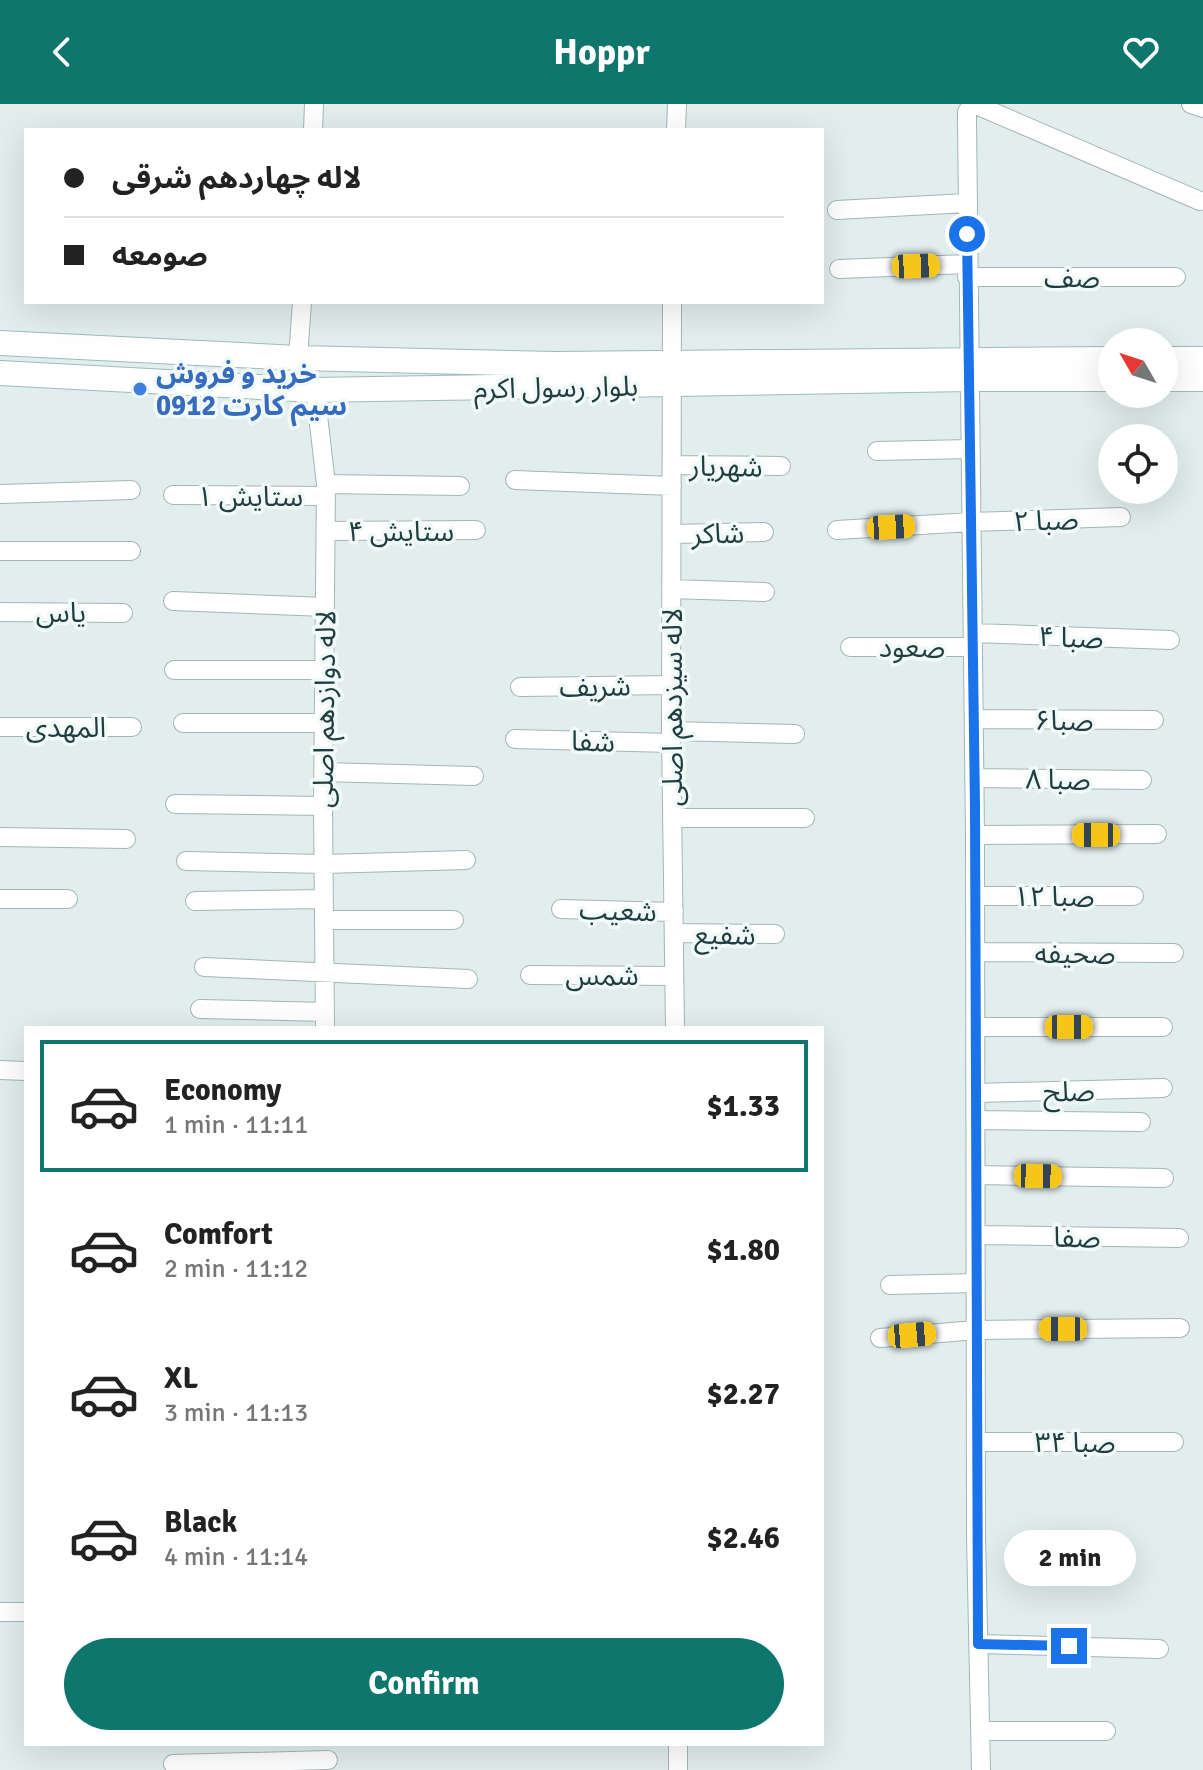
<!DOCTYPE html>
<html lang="en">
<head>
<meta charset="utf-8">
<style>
  body { margin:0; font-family:Signika,"Noto Sans Arabic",sans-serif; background:#f2f2f2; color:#222; height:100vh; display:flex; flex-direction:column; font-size:30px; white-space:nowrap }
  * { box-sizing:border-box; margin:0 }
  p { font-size:26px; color:#767676 }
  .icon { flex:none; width:44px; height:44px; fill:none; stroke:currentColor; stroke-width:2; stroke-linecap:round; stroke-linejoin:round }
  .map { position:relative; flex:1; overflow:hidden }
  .details { position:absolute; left:24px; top:922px; width:800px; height:720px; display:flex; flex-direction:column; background:#fff; border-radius:0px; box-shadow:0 8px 32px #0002 }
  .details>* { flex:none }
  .guide { position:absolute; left:24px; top:24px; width:800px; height:176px; border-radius:0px; box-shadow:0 8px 32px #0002; display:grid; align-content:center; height:176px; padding:0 40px; background:#fff }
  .needle { width:52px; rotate:309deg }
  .buttons { position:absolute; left:1098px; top:224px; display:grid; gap:16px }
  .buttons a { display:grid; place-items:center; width:80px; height:80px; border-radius:50%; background:#fff; box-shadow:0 8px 32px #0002; font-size:40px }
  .end { position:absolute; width:36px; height:36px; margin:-18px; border:10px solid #1a73e8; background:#fff; box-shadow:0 0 0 4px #fff }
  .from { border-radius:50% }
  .bubble { position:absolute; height:56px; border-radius:28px; background:#fff; box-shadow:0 8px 32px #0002; font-size:26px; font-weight:700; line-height:56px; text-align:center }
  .car { position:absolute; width:24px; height:48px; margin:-24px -12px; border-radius:10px; box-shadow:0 0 6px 2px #0007; background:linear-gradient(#f5c518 24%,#345 0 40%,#f5c518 0 76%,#345 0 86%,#f5c518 0) }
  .guide b { display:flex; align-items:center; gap:28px; height:76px; font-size:30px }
  .guide b+b { border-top:2px solid #e0e0e0 }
  .guide i { width:20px; height:20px; background:#222 }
  ul { padding:14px 0 0; list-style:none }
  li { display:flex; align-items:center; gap:24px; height:132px; margin:0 16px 12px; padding:0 24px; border:4px solid transparent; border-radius:0px }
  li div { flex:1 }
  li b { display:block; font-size:30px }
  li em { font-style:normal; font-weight:700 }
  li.selected { border-color:#0f766e }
  li>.icon { width:72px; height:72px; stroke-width:1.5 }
  .button { display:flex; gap:16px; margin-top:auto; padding:16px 40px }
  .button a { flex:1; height:92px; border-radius:48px; background:#0f766e; color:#fff; font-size:32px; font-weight:700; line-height:92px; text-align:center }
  header { display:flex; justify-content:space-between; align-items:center; height:104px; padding:0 40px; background:#0f766e; color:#fff; font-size:36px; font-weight:700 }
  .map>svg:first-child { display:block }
</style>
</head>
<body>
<header><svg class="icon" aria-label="back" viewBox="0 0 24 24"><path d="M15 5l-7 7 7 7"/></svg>Hoppr<svg class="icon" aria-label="heart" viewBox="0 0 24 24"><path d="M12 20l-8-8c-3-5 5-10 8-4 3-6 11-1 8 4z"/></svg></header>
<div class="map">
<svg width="1203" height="1666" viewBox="0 0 1203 1666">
  <rect width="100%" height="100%" fill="#e1eeed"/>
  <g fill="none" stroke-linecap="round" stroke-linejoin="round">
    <defs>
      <path id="street" d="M973 0 967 8V17L975 731 976 1432 981 1666
        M974 0 1200 97
        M1191 0 1203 4
        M313 26 314 0
        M676 26 677 0
        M837 106 967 99
        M839 165 967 160
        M967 173H1176
        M302 198 298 254 315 286 326 380 323 702 325 924
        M672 198 671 627 675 924
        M877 347 970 345
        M672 361 781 362
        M515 376 672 382
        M326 380 460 382
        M0 390 131 386
        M173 391 326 392
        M837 426 971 418 1121 413
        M326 427 476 426
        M672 430 764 428
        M0 447H131
        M671 485 765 488
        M173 497 325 503
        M0 508 123 509
        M973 529 1170 536
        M850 543H973
        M174 566H324
        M520 583 671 581
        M974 615 1154 616
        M183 619H324
        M0 623H132
        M671 627 795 630
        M515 635 671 639
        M323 668 474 672
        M974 674 1142 676
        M175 700 323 702
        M672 714H805
        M975 731 1157 730
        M0 733 126 735
        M186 757 324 760 466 756
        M975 792H1134
        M0 795H68
        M195 797 324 795
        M561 805 674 808
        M324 816H454
        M674 829 775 830
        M975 848 1174 849
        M204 863 468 875
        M530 871 674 872
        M200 905 325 908
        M975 923H1163
        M0 966 26 967
        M976 989 1163 984
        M976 1016 1141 1018
        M976 1071 1164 1074
        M976 1131 1179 1134
        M890 1181 976 1179
        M880 1234 976 1226 1180 1224
        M976 1338H1174
        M0 1508H26
        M978 1540 1159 1545
        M980 1627H1106
        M678 1640V1666
        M173 1660 328 1656"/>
      <path id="secondary" d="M0 239 298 254 555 260 1112 255
        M1164 255H1203
        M0 269 315 286 969 275H1112
        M1164 275H1203"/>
    </defs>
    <use href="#street" stroke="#a3b6b6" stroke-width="20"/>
    <use href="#secondary" stroke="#9ebbbb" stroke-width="26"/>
    <use href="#street" stroke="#fff" stroke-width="18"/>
    <use href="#secondary" stroke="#fff" stroke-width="24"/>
  </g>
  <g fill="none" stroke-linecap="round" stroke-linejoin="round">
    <path stroke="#1a73e8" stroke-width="10" d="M967 130 975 702 978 1540 1069 1542"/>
  </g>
  <circle fill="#3f7fe0" stroke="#f2faf9" stroke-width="3" cx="140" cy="285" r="8"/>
  <g text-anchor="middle" stroke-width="7" stroke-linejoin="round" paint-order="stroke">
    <g font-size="28" fill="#1f3e41" stroke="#f2faf9">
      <text x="1072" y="183">صف</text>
      <text transform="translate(556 283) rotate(-1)" y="10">بلوار رسول اکرم</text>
      <text transform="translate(726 362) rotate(1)" y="10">شهریار</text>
      <text x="250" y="402">ستایش ۱</text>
      <text transform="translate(1046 416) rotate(-2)" y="10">صبا ۲</text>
      <text x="401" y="437">ستایش ۴</text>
      <text transform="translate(718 429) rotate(-1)" y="10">شاکر</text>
      <text x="61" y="518">یاس</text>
      <text transform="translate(1071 533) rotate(2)" y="10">صبا ۴</text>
      <text x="912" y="553">صعود</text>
      <text transform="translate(595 582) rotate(-1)" y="10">شریف</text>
      <text transform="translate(672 603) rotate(-90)" y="10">لاله سیزدهم اصلی</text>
      <text transform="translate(324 605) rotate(-89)" y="10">لاله دوازدهم اصلی</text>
      <text x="1064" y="626">صبا۶</text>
      <text x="66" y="633">المهدی</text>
      <text transform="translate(593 637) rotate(2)" y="10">شفا</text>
      <text transform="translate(1058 675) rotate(1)" y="10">صبا ۸</text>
      <text x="1054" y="802">صبا ۱۲</text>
      <text transform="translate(618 806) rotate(2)" y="10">شعیب</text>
      <text transform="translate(725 830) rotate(1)" y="10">شفیع</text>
      <text x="1075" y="859">صحیفه</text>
      <text x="602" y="881">شمس</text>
      <text transform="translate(1069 987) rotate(-1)" y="10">صلح</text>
      <text transform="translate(1077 1133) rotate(1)" y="10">صفا</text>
      <text x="1075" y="1348">صبا ۳۴</text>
    </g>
    <g font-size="28" font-weight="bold" fill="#366cbe" stroke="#f2faf9" text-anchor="start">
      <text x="156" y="279">خرید و فروش<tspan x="156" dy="32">سیم کارت 0912</tspan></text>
    </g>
  </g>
</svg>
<div class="buttons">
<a><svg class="needle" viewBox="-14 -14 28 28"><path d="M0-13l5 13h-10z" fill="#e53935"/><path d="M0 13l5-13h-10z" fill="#767676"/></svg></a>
<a><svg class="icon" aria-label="locate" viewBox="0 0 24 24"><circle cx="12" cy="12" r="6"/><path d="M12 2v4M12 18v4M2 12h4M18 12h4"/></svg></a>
</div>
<i class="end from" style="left:967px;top:130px"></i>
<i class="end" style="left:1069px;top:1542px"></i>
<div class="bubble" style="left:1004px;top:1426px;width:132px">2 min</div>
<i class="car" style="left:916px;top:162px;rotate:88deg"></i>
<i class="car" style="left:891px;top:423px;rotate:87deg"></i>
<i class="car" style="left:1096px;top:731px;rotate:270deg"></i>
<i class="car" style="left:1069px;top:923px;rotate:90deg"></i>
<i class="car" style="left:1038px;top:1072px;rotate:91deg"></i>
<i class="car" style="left:1063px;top:1225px;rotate:270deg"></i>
<i class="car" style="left:912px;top:1231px;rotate:85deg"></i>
<div class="guide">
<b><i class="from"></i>لاله چهاردهم شرقی</b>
<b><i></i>صومعه</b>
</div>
<section class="details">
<ul>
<li class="selected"><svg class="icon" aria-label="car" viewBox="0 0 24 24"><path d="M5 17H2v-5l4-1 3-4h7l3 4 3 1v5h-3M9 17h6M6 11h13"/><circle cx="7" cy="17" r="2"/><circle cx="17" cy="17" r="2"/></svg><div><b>Economy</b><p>1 min · 11:11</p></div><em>$1.33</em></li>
<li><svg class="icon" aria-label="car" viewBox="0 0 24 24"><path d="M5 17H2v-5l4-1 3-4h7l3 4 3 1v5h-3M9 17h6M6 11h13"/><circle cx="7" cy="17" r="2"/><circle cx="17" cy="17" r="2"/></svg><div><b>Comfort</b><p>2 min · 11:12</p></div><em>$1.80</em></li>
<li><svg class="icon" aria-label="car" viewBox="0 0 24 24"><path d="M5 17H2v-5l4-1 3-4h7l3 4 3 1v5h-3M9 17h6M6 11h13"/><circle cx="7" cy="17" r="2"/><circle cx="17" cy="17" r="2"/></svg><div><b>XL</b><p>3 min · 11:13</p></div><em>$2.27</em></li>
<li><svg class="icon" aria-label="car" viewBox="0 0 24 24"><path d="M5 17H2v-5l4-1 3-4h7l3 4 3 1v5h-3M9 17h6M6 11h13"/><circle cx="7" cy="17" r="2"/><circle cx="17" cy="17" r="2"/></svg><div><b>Black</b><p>4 min · 11:14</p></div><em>$2.46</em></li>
</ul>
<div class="button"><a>Confirm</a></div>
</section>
</div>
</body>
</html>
